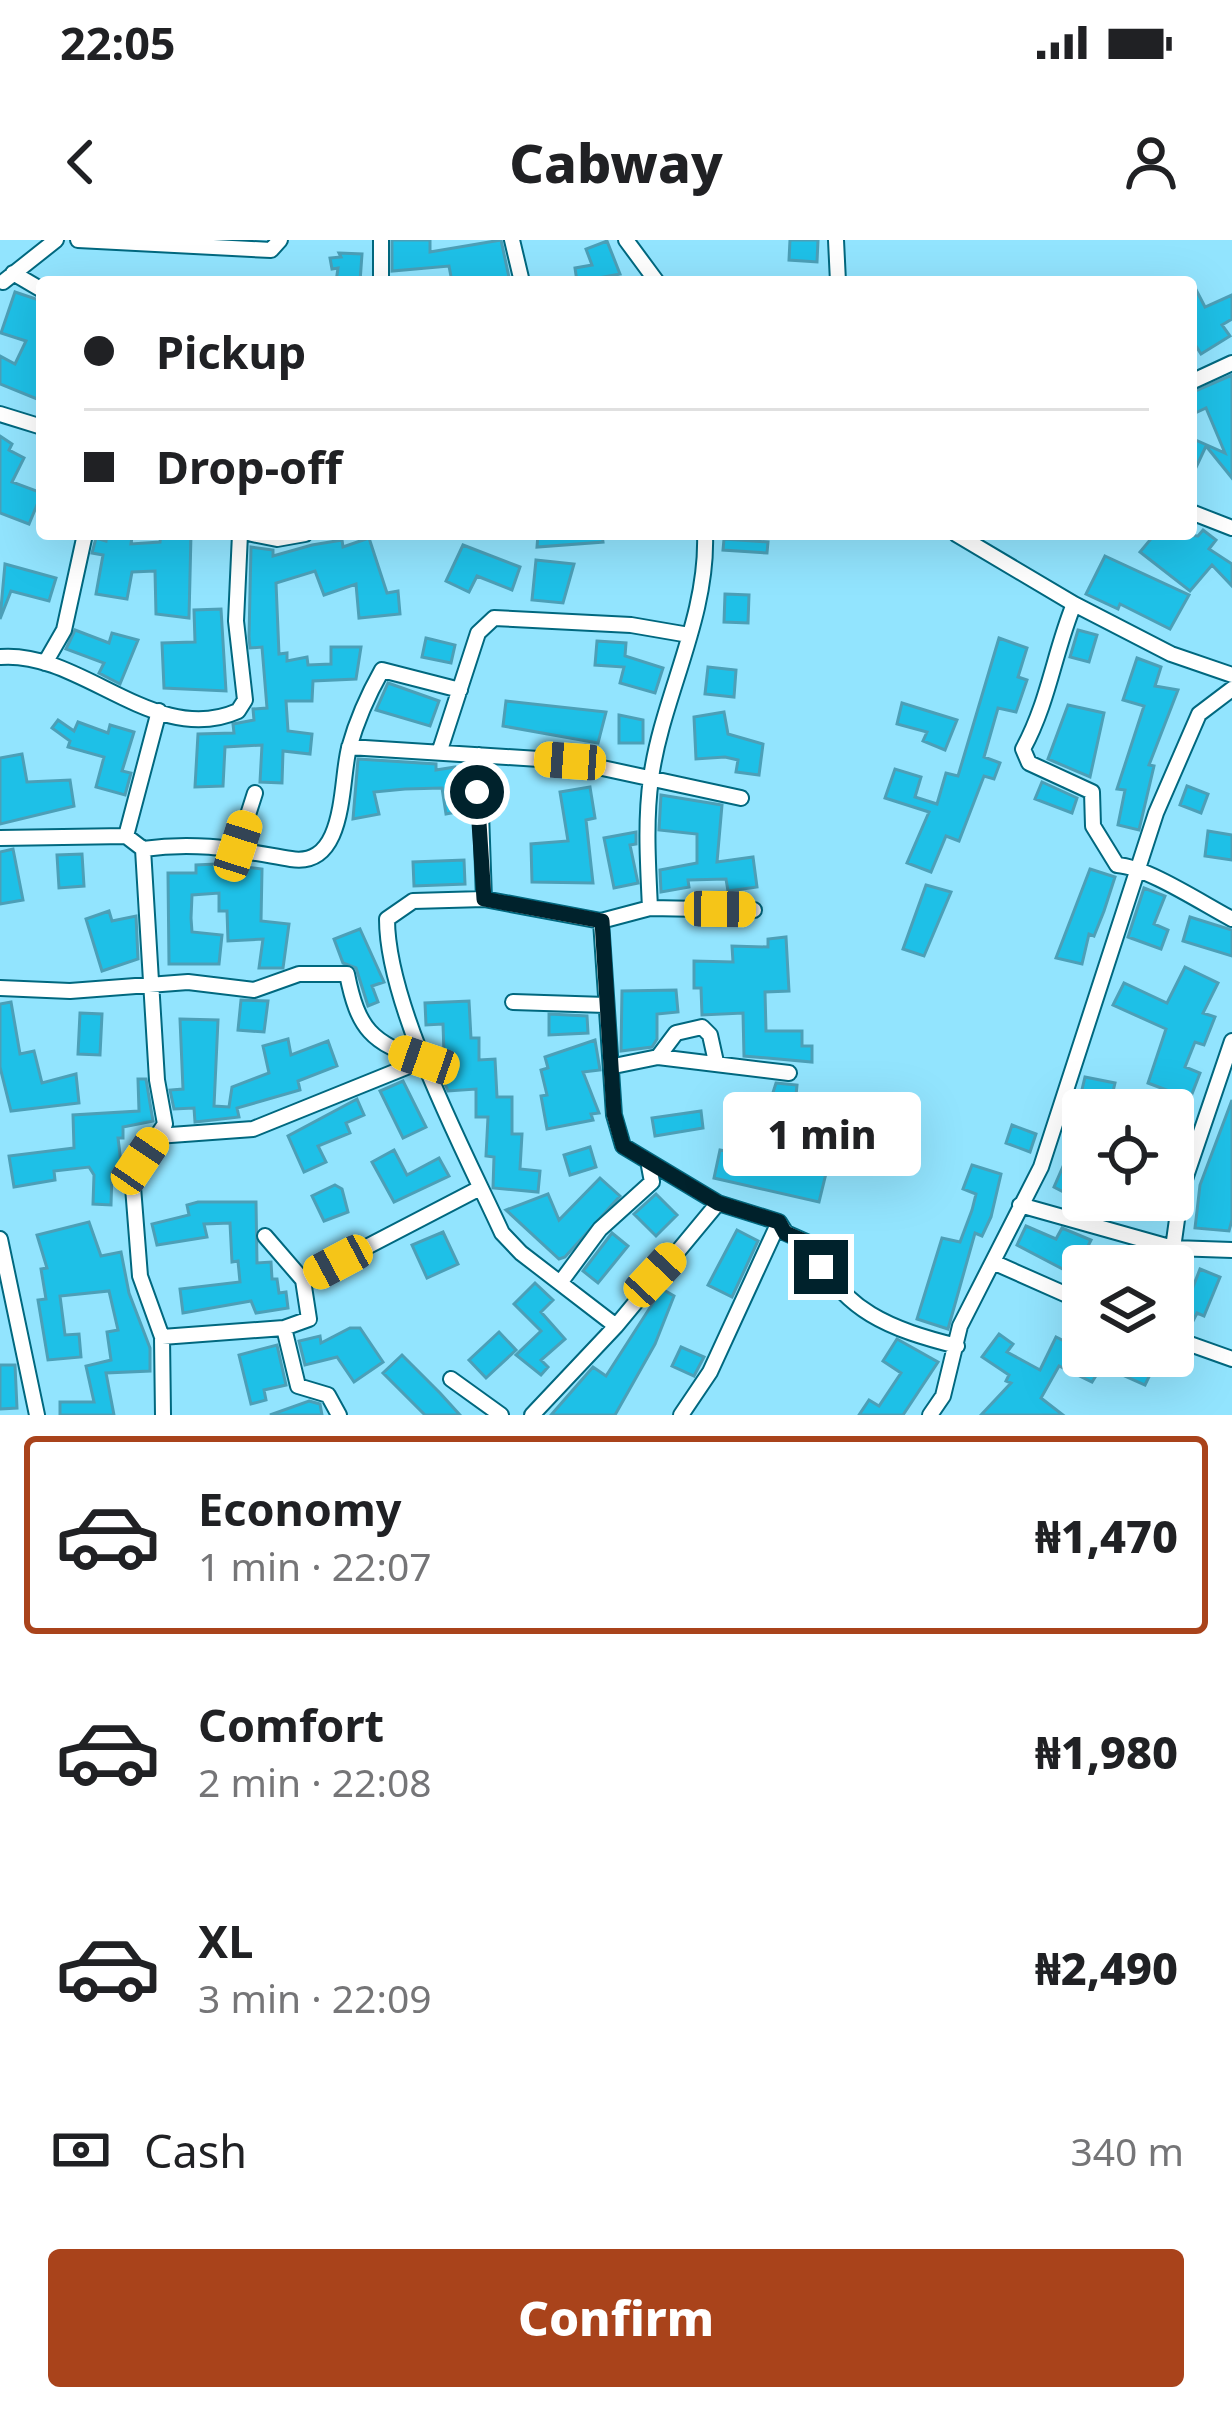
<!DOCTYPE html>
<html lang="en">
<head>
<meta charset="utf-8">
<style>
  body { margin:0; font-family:"Noto Sans",sans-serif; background:#f6f6f6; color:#202124; height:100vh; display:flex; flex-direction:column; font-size:45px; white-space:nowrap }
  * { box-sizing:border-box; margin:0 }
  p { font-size:39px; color:#757577 }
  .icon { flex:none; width:66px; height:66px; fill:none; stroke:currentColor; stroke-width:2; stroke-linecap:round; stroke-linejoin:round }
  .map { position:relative; height:1175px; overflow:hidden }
  .sheet { display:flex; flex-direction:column; background:#fff; flex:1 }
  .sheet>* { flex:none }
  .guide { position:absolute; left:36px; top:36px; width:1161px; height:264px; border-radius:12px; box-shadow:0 12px 48px #0002; display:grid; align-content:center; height:264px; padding:0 48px; background:#fff }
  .buttons { position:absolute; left:1062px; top:849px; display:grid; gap:24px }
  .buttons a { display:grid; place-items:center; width:132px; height:132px; border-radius:12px; background:#fff; box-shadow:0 12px 48px #0002; font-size:60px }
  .end { position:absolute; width:54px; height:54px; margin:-27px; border:15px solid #00222c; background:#fff; box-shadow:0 0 0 6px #fff }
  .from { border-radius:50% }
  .bubble { position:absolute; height:84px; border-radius:12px; background:#fff; box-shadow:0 12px 48px #0002; font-size:39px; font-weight:800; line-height:84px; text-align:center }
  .car { position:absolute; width:36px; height:72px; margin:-36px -18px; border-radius:15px; box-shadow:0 0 9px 3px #0007; background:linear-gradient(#f5c518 24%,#345 0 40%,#f5c518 0 76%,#345 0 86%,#f5c518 0) }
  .guide b { display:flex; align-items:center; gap:42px; height:114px; font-size:45px }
  .guide b+b { border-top:3px solid #e0e0e0 }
  .guide i { width:30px; height:30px; background:#202124 }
  ul { padding:21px 0 0; list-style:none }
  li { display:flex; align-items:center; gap:36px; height:198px; margin:0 24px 18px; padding:0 24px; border:6px solid transparent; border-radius:12px }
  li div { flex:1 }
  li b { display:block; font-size:45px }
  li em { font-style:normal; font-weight:800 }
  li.active { border-color:#a9431b }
  li>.icon { width:108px; height:108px; stroke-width:1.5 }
  .pay { display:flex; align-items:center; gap:30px; height:132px; padding:0 48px; font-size:45px }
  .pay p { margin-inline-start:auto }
  .action { display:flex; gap:24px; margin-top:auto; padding:24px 48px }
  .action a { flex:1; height:138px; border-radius:12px; background:#a9431b; color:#fff; font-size:48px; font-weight:800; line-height:138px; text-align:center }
  .status { display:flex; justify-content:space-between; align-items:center; height:84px; padding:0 60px; background:#fff; direction:ltr }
  .status svg { height:33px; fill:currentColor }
  header { display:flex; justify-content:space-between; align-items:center; height:156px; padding:0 48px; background:#fff; font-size:54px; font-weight:800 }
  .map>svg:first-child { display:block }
</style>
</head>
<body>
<div class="status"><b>22:05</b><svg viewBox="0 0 49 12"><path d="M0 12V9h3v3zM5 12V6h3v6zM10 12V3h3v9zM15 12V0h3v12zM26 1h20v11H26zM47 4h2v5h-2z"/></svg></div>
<header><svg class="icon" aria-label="back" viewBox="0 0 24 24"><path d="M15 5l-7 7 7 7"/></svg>Cabway<svg class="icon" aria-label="person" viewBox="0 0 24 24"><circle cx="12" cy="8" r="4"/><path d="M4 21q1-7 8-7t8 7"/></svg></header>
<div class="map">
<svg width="1232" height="1175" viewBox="0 0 1232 1175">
  <rect width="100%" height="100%" fill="#92e4fe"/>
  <path fill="#1ec0e7" stroke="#4c9fb7" stroke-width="3" d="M392 0H430V12L501 0 510 42H452L449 26 392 31Z
    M790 0H818L817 22 789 20Z
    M607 1 620 34 577 42 575 28 592 25 586 9Z
    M339 13 362 14 360 42H336L338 28 332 29 330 18 341 17Z
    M1191 40 1205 67 1232 55V79L1222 85 1230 96 1201 114 1191 98Z
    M15 52 42 61V161L0 144V116L15 124 26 101 1 93Z
    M1232 135V238L1206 206 1191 238V198L1225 213 1206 168 1191 175V153Z
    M0 196 12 204 9 210 24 218 12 242 42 253 29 284 0 273Z
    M1203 290 1216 300 1209 309 1232 324V346L1212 325 1190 351 1140 312 1155 294 1198 296Z
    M107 294 132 297 131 304 160 302 161 294H191L189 378 156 374 155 331 132 332 127 359 96 354 103 315 92 313 96 298 106 301Z
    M538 294H602L603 302 537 307Z
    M369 298 387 353 398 351 400 374 359 378 356 344 324 355 315 331 276 343 279 414 287 413V421L307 417 308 425 331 424V407H361L356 439 313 441 312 461H286L288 491 312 494 310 514 283 511 282 543 260 542 262 505 225 507 223 546 195 547 198 494 234 493 233 484 254 480 253 469 267 468 262 407 250 408 249 397 251 307 273 310V316L312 305 342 300 343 307Z
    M724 299 768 302 767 313 723 310Z
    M463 305 520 327 512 350 477 336 469 352 446 341Z
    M1105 316 1189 355 1170 389 1120 364 1118 369 1086 354Z
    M536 320 574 324 563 363 532 360Z
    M5 324 56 338 49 361 11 351 0 379Z
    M725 354 749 355 748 383 724 382Z
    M221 369 226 451 164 448 162 403 195 402 194 370Z
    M75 390 109 403 112 393 138 400 120 444 99 433 104 423 66 409Z
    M1078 390 1097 395 1089 422 1070 417Z
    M426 398 455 405 451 423 422 417Z
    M999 398 1027 408 1018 437 1027 440 1016 472 998 468 984 517 1000 523 994 539 984 536 959 601 946 596 931 632 907 623 929 572 885 558 895 529 921 537 915 557 937 564 946 533 958 536Z
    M597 401 626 403 625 416 663 428 655 453 620 443 624 427 595 425Z
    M1137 418 1161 427 1155 446 1178 450 1149 525 1154 526 1139 590 1118 585 1125 550 1117 549 1144 466 1123 460Z
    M708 427 736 430 734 457 705 454Z
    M388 443 439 461 430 486 376 470Z
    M506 461 606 472 598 503 503 486Z
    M902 463 957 480 945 510 923 501 927 492 897 484Z
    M1068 465 1104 473 1090 537 1048 519Z
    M724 472 728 494 763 504 759 535 736 532 738 520 725 517 696 519 694 477Z
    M619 475 643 480V503H619Z
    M58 480 74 491 78 482 108 493 110 485 134 492 122 531 131 533 125 555 96 547 104 517 68 507 70 501 52 488Z
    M22 514 27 542 70 540 74 566 0 584V518Z
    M358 519 436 524V530L455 527 462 571 446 574 442 548 405 549 374 552 379 574 353 579Z
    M1042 542 1077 558 1072 573 1035 559Z
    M1187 546 1208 554 1201 573 1180 565Z
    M590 547 595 578 586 580 593 643 532 642 531 604 568 601 560 552Z
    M661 555 722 565 717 622 753 617 757 647 728 651 726 639 688 640 689 647 661 652 660 630 697 623V594L659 590Z
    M1208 591 1232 595V620L1205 616Z
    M636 592V604L630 605 638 643 614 648 604 598Z
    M13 609 23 660 0 664V612Z
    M82 614 84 646 59 648 57 615Z
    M464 620 465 644 414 646 413 622Z
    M217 624 262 629 261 681 289 684 283 728H259L263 699 228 701 227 671H219V653L192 655 191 678 192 692 222 695 219 724H169L168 633H196V625Z
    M1090 629 1115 637 1104 671 1094 696 1089 694 1082 724 1056 718Z
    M926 645 951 652 924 716 903 709Z
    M1144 648 1165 656 1154 684 1168 690 1161 709 1128 697Z
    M109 671 112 681 136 676 138 719 102 731 86 679Z
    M1190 677 1232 690V716L1183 701Z
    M360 689 384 742 372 746 378 762 368 766 356 728 343 723 334 699Z
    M786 697 789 751 765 752 766 791H802V806H812V822L744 816 743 773 702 775 701 748H694V721L733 722 732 706 768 707V699Z
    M1185 727 1218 743 1203 773 1215 777 1204 805 1195 802 1185 827 1200 833 1190 859 1148 843 1166 789 1113 765 1124 743 1167 763Z
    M676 750 678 772 657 774V799L652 807 621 811 622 751Z
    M241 760 268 761 264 792 238 790Z
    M469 761 471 798H479V820L495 819 497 857H512V894H522L520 929 540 931 538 952 493 948 494 917 486 916 488 877H476V849L448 851 445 844 443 784 426 785 425 763Z
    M11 762 20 814 34 811 42 843 76 834 79 863 11 871 0 827V764Z
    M80 773 102 774 100 815 78 814Z
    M549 774 587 776 588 793 549 795Z
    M180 779 218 780 214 866 229 867 232 847 269 833 263 806 288 799 291 815 328 801 337 826 298 841 300 850 237 868 239 877 195 882 194 868 174 869 170 850 183 849Z
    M595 800 600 830 583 832 599 873 591 874 593 880 547 889 541 856 547 855 541 830 548 828 545 817Z
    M1085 837 1115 843 1109 868 1079 862Z
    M138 839H146L153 881 123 887V898H118L122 931 112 932 111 965 93 964 94 935 89 927 54 931 55 940 14 947 9 916 74 908 73 875 139 871Z
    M403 841 426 887 403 898 380 851Z
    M776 843 797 845 793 887 763 884Z
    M357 859 364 875 346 883 350 893 318 906 326 922 304 932 288 896Z
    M1232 860V980L1229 991 1195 988 1200 945Z
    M701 871 703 888 655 896 652 878Z
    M1012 885 1036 894 1030 912 1006 903Z
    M1081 885 1083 946 1073 957 1054 947Z
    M734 894 759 898 755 922 803 933 808 912 830 917 819 962 714 938 720 910 731 912Z
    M590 907 596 927 570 935 564 915Z
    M394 910 407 935 439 918 449 936 394 962 372 922Z
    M972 925 1001 934 991 977 982 996 975 993 948 1089 917 1079 942 998 960 1002 972 970 976 954 963 949Z
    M600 938 620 956 565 1017 559 1019 506 970 548 954 559 980Z
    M335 945 342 949 348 972 324 981 312 956Z
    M656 954 677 975 656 996 634 974Z
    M198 962H256L257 1023 271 1022 272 1039H277L279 1053 286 1052 288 1068 256 1073 251 1061 183 1073 180 1049 240 1042 238 1021 232 1022 230 983 204 984 207 997 157 1005 152 984 189 975 187 965Z
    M89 982 101 1016 121 1012 129 1053 150 1108V1131L106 1133 114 1175H60V1162H94L86 1126 111 1120 107 1092 118 1090 109 1051 60 1056 65 1095 79 1094 81 1117 48 1120 38 1060 46 1059 41 1029 47 1028 37 995Z
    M1026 986 1056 999 1062 988 1091 1000 1074 1035 1017 1005Z
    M737 990 758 1001 732 1057 708 1045Z
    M443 992 458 1024 427 1038 412 1005Z
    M612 993 628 1006 598 1043 583 1031Z
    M1200 1029 1220 1037 1204 1076 1197 1073 1188 1091 1173 1087V1070L1182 1075Z
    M535 1043 553 1060 541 1072 565 1099 541 1120 548 1127 541 1135 516 1115 541 1091 514 1064Z
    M662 1049 674 1056 655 1104 615 1175H551L593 1127 606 1136Z
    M350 1088H360L383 1122 354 1142 337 1117 305 1125 299 1101 320 1096 321 1103Z
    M499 1092 516 1110 486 1138 469 1120Z
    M999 1094 1013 1104 1007 1112 1040 1130 1056 1097 1078 1108 1074 1116H1107L1122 1125 1126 1116H1159L1145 1145 1102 1126 1092 1142 1059 1126 1041 1158 1063 1175H981L1011 1143 1006 1141 1009 1135 982 1117Z
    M897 1099 938 1122 903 1175H859L869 1160 879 1166 901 1133 883 1121Z
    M277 1105 286 1145 264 1150 266 1160 251 1164 239 1115Z
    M681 1107 704 1117 694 1136 672 1126Z
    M402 1115 440 1153 460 1175H425L383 1133Z
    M0 1125H15L17 1168 0 1169Z
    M309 1161 320 1164 322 1175H270Z"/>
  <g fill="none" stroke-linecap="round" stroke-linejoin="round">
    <defs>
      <path id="minor" d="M78 0 271 10 280 0
        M512 0 522 42
        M626 0 657 42
        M836 0 838 42
        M13 33 42 50
        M3 42 56 0
        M381 42V0
        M1191 142 1232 123
        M0 174 42 187
        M1191 272 1232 288
        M252 294 277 299 305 294
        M956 294 1074 364
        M0 417C81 410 155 508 238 471L245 460 236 381 240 294
        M45 423 64 390 85 294
        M1232 435 1171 414 1074 364C1054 413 1049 461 1023 509L1029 523 1092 552 1093 586 1117 625C1147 627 1200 662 1232 679
        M349 507 570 521 741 558
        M440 510 478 393 494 378 631 385 689 395
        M479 515 484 659
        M126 596 159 471
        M0 598 126 596 143 609 157 840 165 884 140 921 133 947 140 1036 162 1097 163 1175
        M238 606 255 553
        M143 609C200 601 237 610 291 619 347 628 340 541 349 508 356 483 369 453 382 430L460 450
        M650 668C648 625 645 581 651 538 662 457 708 379 705 294
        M601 681 614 875 623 906 718 963 779 982 710 1132 681 1175
        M0 748 70 751 188 742 254 750 299 734H347C358 789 371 803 424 820
        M513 762 606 765
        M658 817 676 793 702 787 710 795 716 822
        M614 826 658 817 789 833
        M157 896 253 889 424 820
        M718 963 616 1086 521 1013 502 993C465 912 387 766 387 679L413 661 484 659 601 681 650 668 754 670
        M1020 965 1173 1008 1232 1010
        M779 982 786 993 813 1005C839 1071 893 1090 957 1106
        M0 999 37 1175
        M1173 1008 1181 951 1232 801
        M995 1023 1083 1062
        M303 1040 480 948
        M560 1043 600 989 652 942 649 926
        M284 1088 298 1146 328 1155 339 1175
        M162 1097 284 1088 309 1079 303 1040 265 996
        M1173 1098 1232 1119
        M451 1139 501 1175
        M532 1175 616 1086
        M930 1175 943 1156 960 1086 1041 927 1156 573 1199 474 1232 449"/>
    </defs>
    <use href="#minor" stroke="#00687f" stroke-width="18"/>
    <use href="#minor" stroke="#fff" stroke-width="14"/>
  </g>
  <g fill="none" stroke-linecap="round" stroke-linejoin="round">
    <path stroke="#00222c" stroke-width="15" d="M477 552 484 659 602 681 614 874 623 906 718 963 779 982 785 993 813 1005 821 1027"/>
  </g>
</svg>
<div class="buttons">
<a><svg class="icon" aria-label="locate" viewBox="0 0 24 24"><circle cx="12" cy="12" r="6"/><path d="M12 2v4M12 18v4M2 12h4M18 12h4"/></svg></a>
<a><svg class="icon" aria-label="layers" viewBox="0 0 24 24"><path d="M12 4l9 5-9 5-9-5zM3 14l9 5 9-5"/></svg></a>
</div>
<i class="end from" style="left:477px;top:552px"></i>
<i class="end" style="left:821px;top:1027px"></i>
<div class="bubble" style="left:723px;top:852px;width:198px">1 min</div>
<i class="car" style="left:570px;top:521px;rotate:274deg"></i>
<i class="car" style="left:238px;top:606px;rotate:18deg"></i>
<i class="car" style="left:720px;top:669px;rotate:91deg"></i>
<i class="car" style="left:424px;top:820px;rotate:289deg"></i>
<i class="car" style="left:140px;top:921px;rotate:34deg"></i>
<i class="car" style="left:338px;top:1022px;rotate:242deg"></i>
<i class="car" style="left:655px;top:1035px;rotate:43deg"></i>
<div class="guide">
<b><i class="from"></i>Pickup</b>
<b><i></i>Drop-off</b>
</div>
</div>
<section class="sheet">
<ul>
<li class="active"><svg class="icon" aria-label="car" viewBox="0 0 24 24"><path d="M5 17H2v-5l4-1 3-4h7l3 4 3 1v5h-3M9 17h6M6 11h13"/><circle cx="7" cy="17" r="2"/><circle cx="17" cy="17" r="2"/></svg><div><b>Economy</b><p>1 min · 22:07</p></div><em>₦1,470</em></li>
<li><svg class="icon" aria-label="car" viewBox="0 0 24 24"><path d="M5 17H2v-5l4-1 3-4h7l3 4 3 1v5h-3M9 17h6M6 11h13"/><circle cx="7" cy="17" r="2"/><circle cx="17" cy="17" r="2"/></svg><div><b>Comfort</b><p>2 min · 22:08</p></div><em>₦1,980</em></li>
<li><svg class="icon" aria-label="car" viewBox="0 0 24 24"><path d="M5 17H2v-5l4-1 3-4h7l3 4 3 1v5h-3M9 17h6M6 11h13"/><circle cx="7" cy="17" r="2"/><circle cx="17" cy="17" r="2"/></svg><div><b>XL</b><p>3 min · 22:09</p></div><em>₦2,490</em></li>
</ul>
<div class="pay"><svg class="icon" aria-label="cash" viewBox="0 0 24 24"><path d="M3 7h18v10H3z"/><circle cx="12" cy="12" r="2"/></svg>Cash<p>340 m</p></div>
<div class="action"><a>Confirm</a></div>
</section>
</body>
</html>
